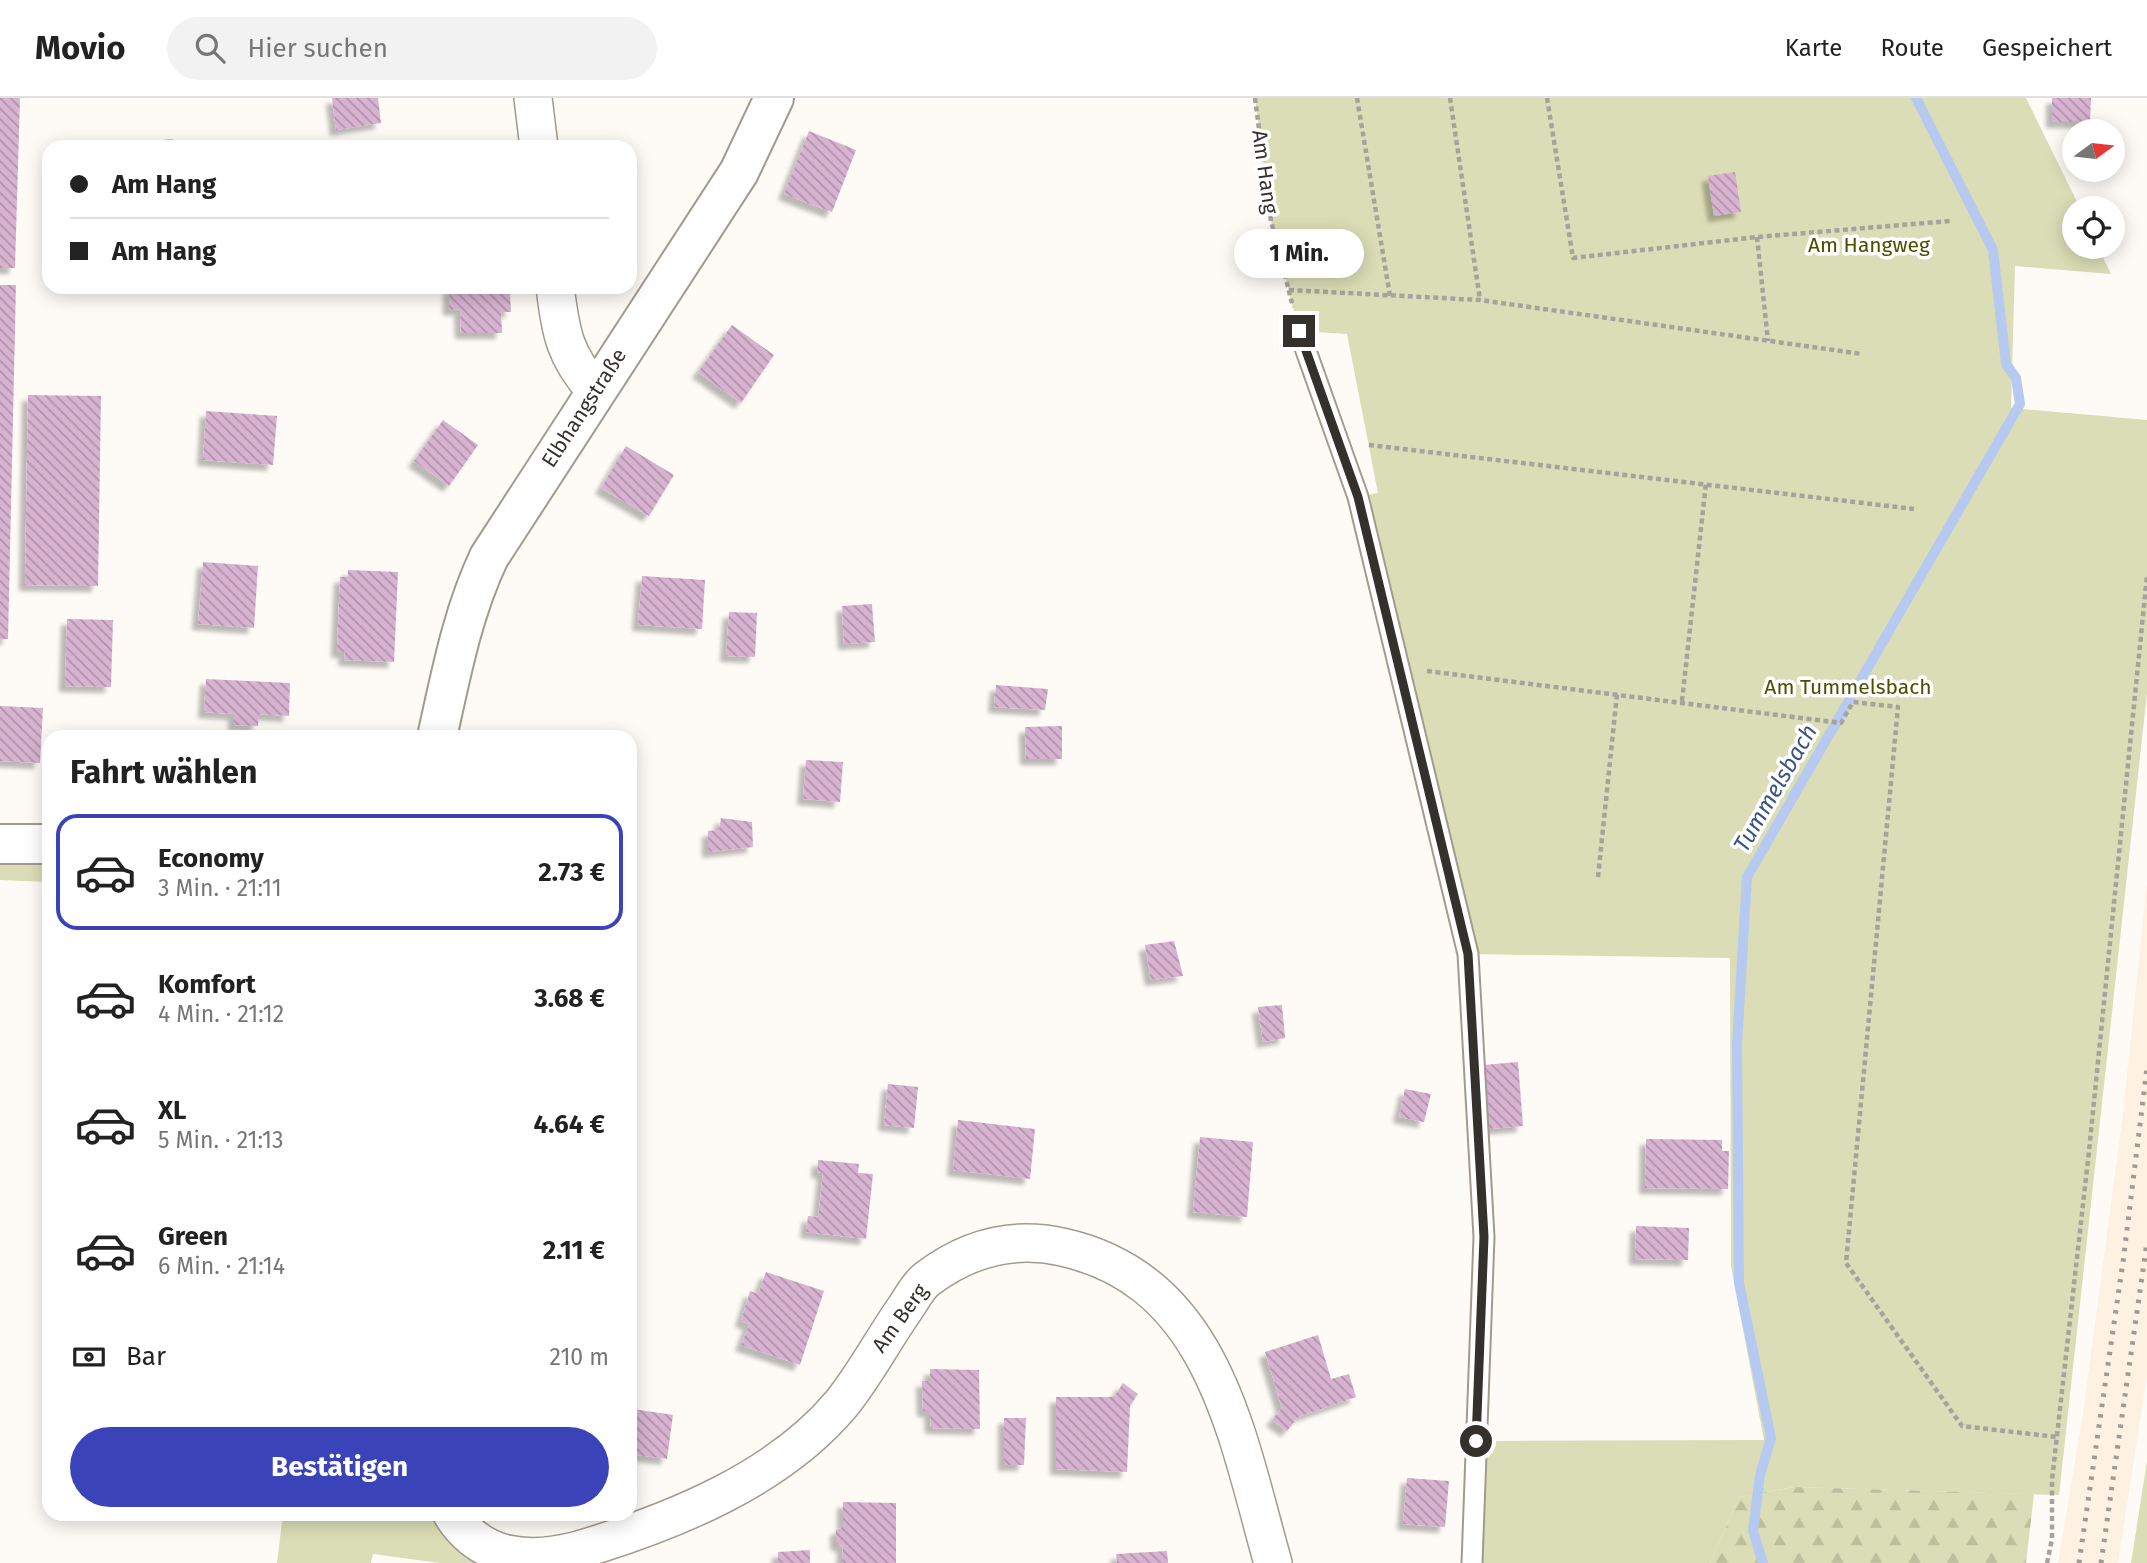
<!DOCTYPE html>
<html lang="de">
<head>
<meta charset="utf-8">
<style>
  body { margin:0; font-family:"Fira Sans",sans-serif; background:#f2f2f2; color:#222; height:100vh; display:flex; flex-direction:column; font-size:26px; white-space:nowrap }
  * { box-sizing:border-box; margin:0 }
  p { font-size:23px; color:#767676 }
  .icon { flex:none; width:38px; height:38px; fill:none; stroke:currentColor; stroke-width:2; stroke-linecap:round; stroke-linejoin:round }
  .map { position:relative; flex:1; overflow:hidden }
  .details { position:absolute; left:42px; top:632px; width:595px; height:791px; display:flex; flex-direction:column; background:#fff; border-radius:21px; box-shadow:0 4px 18px #0003 }
  .details>* { flex:none }
  .banner { position:absolute; left:42px; top:42px; width:595px; height:154px; border-radius:21px; box-shadow:0 4px 18px #0003; display:grid; align-content:center; height:154px; padding:0 28px; background:#fff }
  .needle { width:46px; rotate:75deg }
  .fabs { position:absolute; left:2062px; top:21px; display:grid; gap:14px }
  .fabs a { display:grid; place-items:center; width:63px; height:63px; border-radius:50%; background:#fff; box-shadow:0 4px 18px #0003; font-size:35px }
  .end { position:absolute; width:32px; height:32px; margin:-16px; border:9px solid #34312c; background:#fff; box-shadow:0 0 0 4px #fff }
  .from { border-radius:50% }
  .bubble { position:absolute; height:49px; border-radius:24px; background:#fff; box-shadow:0 4px 18px #0003; font-size:23px; font-weight:700; line-height:49px; text-align:center }
  .banner b { display:flex; align-items:center; gap:24px; height:66px; font-size:26px }
  .banner b+b { border-top:2px solid #e0e0e0 }
  .banner i { width:18px; height:18px; background:#222 }
  ul { padding:0; list-style:none }
  li { display:flex; align-items:center; gap:21px; height:116px; margin:0 14px 10px; padding:0 14px; border:4px solid transparent; border-radius:21px }
  li div { flex:1 }
  li b { display:block; font-size:26px }
  li em { font-style:normal; font-weight:700 }
  li.active { border-color:#3a43b7 }
  li>.icon { width:63px; height:63px; stroke-width:1.5 }
  h2 { padding:0 28px; font-size:32px; line-height:84px }
  .pay { display:flex; align-items:center; gap:18px; height:77px; padding:0 28px; font-size:26px }
  .pay p { margin-inline-start:auto }
  .primary-button { display:flex; gap:14px; margin-top:auto; padding:14px 28px }
  .primary-button a { flex:1; height:80px; border-radius:42px; background:#3a43b7; color:#fff; font-size:28px; font-weight:700; line-height:80px; text-align:center }
  header { display:flex; align-items:center; gap:42px; box-sizing:border-box; height:98px; padding:0 35px; background:#fff; border-bottom:2px solid #e0e0e0 }
  header strong { font-size:33px }
  nav { display:flex; gap:38px; margin-inline-start:auto; font-size:24px }
  .search { width:490px; height:63px; background:#f2f2f2; display:flex; align-items:center; gap:18px; box-sizing:border-box; padding:0 24px; border-radius:38px; color:#767676; font-size:26px }
  .map>svg:first-child { display:block }
</style>
</head>
<body>
<header>
<strong>Movio</strong>
<div class="search"><svg class="icon" aria-label="search" viewBox="0 0 24 24"><circle cx="10" cy="10" r="6"/><path d="M15 15l6 6"/></svg>Hier suchen</div>
<nav><a>Karte</a><a>Route</a><a>Gespeichert</a></nav>
</header>
<div class="map">
<svg width="2147" height="1465" viewBox="0 0 2147 1465">
  <defs>
    <pattern id="forest-firs" width="22" height="20" patternUnits="userSpaceOnUse" patternTransform="scale(1.75)"><rect width="22" height="20" fill="#daddb5"/><path d="M5 1l3.5 6h-7zM16 11l3.5 6h-7z" fill="#bcbe9c"/></pattern>
    <pattern id="building-back-hatch" width="6" height="6" patternUnits="userSpaceOnUse" patternTransform="scale(1.75)"><rect width="6" height="6" fill="#d8b3d1"/><path d="M-1 5l2 2M0 0l6 6M5-1l2 2" fill="none" stroke="#b092aa"/></pattern>
    <filter id="shadow"><feDropShadow dx="-6" dy="6" stdDeviation="2" flood-color="#0004"/></filter>
  </defs>
  <rect width="100%" height="100%" fill="#fefaf6"/>
  <path fill="#fdf1e2" d="M2147 785V1277L2118 1465H2058L2083 1316 2123 1016Z"/>
  <path fill="#daddb5" d="M1255 0H2026L2080 110H2074V149H2098L2111 176 2015 168 2011 310 2147 322V595L2059 1397 1794 1389 1739 1399 1710 1465H1481L1487 1343 1764 1342 1731 1168 1730 860 1468 856 1358 399 1378 395 1347 236 1299 233 1271 123Z
    M0 765H49V784L0 782Z
    M2147 1363V1465H2131Z
    M283 1416H432C438 1437 462 1452 478 1465H440L373 1456 371 1465H277Z"/>
  <path fill="url(#forest-firs)" d="M1794 1389 2034 1396 2026 1465H1710L1739 1399Z"/>
  <g fill="none" stroke-linecap="round" stroke-linejoin="round">
    <path stroke="#b6caf1" stroke-width="10" d="M1763 1465 1753 1433 1760 1377 1771 1340 1739 1185 1737 947 1747 779 2020 306 2016 280 2006 266 1993 152 1916 0"/>
  </g>
  <path fill="url(#building-back-hatch)" filter="url(#shadow)" d="M0 0H20L15 170H0Z
    M332 0H378L381 25 336 32Z
    M2052 0H2091L2090 24H2052Z
    M809 33 856 52 832 114 784 96Z
    M173 41 174 49H139V44Z
    M1735 74 1741 114 1714 118 1708 78Z
    M630 75 634 96H630Z
    M0 187H16L8 541H0Z
    M449 189H501L502 194 510 195 511 214H501L502 235H461L460 211 449 212Z
    M732 227 774 257 741 305 698 274Z
    M28 297 101 298 98 488 25 487Z
    M206 313 277 318 273 367 203 362Z
    M443 322 478 347 449 388 414 363Z
    M626 348 674 377 649 418 601 390Z
    M203 464 258 468 254 530 198 526Z
    M348 472 398 474 394 564 344 562 345 554H337L340 479H348Z
    M642 478 705 482 702 531 638 527Z
    M872 506 875 544 844 546 842 508Z
    M729 514 757 515 755 559 726 558Z
    M67 521 113 522 111 589 65 588Z
    M206 581 290 585 289 618 259 616 258 628 234 627V616L204 614Z
    M996 587 1048 591 1045 612 994 609Z
    M0 608 43 610 40 665 0 663Z
    M1062 628V661H1026L1025 629Z
    M806 662 843 664 840 704 803 701Z
    M721 720 752 724 753 749 708 754V733L719 732Z
    M1174 843 1183 878 1151 882 1145 847Z
    M1282 907 1285 940 1263 944 1258 909Z
    M1518 964 1523 1028 1489 1031 1484 967Z
    M888 986 918 989 914 1030 884 1027Z
    M1405 991 1431 996 1424 1024 1399 1019Z
    M958 1022 1035 1031 1030 1081 953 1072Z
    M1200 1039 1253 1044 1247 1119 1193 1114Z
    M1646 1041 1722 1042V1053H1729L1728 1091 1645 1090Z
    M818 1062 859 1066 858 1075 873 1076 866 1141 806 1134 808 1118 818 1119 823 1075 817 1074Z
    M1636 1128 1689 1130 1688 1162 1635 1161Z
    M766 1174 824 1193 800 1267 741 1247 749 1226 741 1223 750 1193 758 1196Z
    M1318 1237 1331 1281 1349 1276 1356 1299 1298 1319 1287 1333 1272 1322 1282 1310 1265 1254Z
    M930 1271 979 1272 980 1331 931 1330 930 1313H923L922 1283H930Z
    M1123 1285 1138 1296 1130 1308 1127 1374 1056 1371V1299H1114Z
    M633 1311 673 1317 667 1361 630 1356Z
    M1004 1320H1026L1024 1367H1004Z
    M1407 1380 1449 1383 1445 1429 1403 1426Z
    M843 1404 896 1405V1465H842L843 1449 836 1445V1432L843 1429Z
    M810 1452V1465H778V1454Z
    M1167 1453 1168 1465H1117L1116 1456Z"/>
  <g fill="none" stroke-linecap="round" stroke-linejoin="round">
    <defs>
      <path id="service" d="M1299 233 1358 399 1468 856 1484 1139 1472 1465"/>
      <path id="minor" d="M533 0 539 49
        M555 189C561 235 564 257 595 292
        M452 1416C481 1462 529 1465 579 1452 672 1424 778 1382 842 1305 866 1275 884 1240 906 1209 912 1200 918 1188 927 1181 968 1150 1012 1138 1062 1149 1214 1182 1237 1339 1273 1465"/>
      <path id="tertiary" d="M437 639C451 577 462 516 489 459L739 74 774 0
        M0 746H49"/>
    </defs>
    <use href="#service" stroke="#a39a8f" stroke-width="23"/>
    <use href="#minor" stroke="#a39a8f" stroke-width="40"/>
    <use href="#tertiary" stroke="#a39a8f" stroke-width="42"/>
    <path stroke="#a6a39e" stroke-width="4.5" stroke-dasharray="5 3.5" stroke-linecap="butt" d="M1255 0 1271 123 1293 209
      M1357 0 1390 198
      M1450 0 1480 202
      M1547 0 1573 160 1757 139 1950 123
      M1757 139 1768 243
      M1289 192 1480 202 1862 256
      M1369 347 1914 411
      M1427 573 1841 625 1853 604 1898 609 1846 1165 1962 1328 2057 1339
      M1682 603 1706 385
      M1598 779 1617 596
      M2047 1465 2052 1441V1382L2089 1053 2147 478"/>
    <use href="#service" stroke="#fff" stroke-width="19"/>
    <use href="#minor" stroke="#fff" stroke-width="37"/>
    <use href="#tertiary" stroke="#fff" stroke-width="38"/>
    <path stroke="#9e9b96" stroke-width="5" stroke-dasharray="3.5 7" stroke-linecap="butt" d="M2079 1465 2123 1164 2147 970
      M2101 1465 2147 1144"/>
  </g>
  <g fill="none" stroke-linecap="round" stroke-linejoin="round">
    <path stroke="#34312c" stroke-width="9" d="M1299 233 1358 399 1468 856 1484 1139 1476 1343"/>
  </g>
  <g text-anchor="middle" stroke-width="7" stroke-linejoin="round" paint-order="stroke">
    <g font-size="21" fill="#34312c" stroke="#fff">
      <text transform="translate(1265 74) rotate(82)" y="7">Am Hang</text>
      <text transform="translate(584 310) rotate(-57)" y="7">Elbhangstraße</text>
      <text transform="translate(900 1220) rotate(-54)" y="7">Am Berg</text>
    </g>
    <g font-size="21" fill="#4d4e01" stroke="#fff">
      <text x="1869" y="154">Am Hangweg</text>
      <text x="1848" y="596">Am Tummelsbach</text>
    </g>
    <g font-size="23" font-style="italic" fill="#3a5386" stroke="#fff">
      <text transform="translate(1775 690) rotate(-60)" y="8">Tummelsbach</text>
    </g>
  </g>
</svg>
<div class="fabs">
<a><svg class="needle" viewBox="-14 -14 28 28"><path d="M0-13l5 13h-10z" fill="#e53935"/><path d="M0 13l5-13h-10z" fill="#767676"/></svg></a>
<a><svg class="icon" aria-label="locate" viewBox="0 0 24 24"><circle cx="12" cy="12" r="6"/><path d="M12 2v4M12 18v4M2 12h4M18 12h4"/></svg></a>
</div>
<i class="end from" style="left:1476px;top:1343px"></i>
<i class="end" style="left:1299px;top:233px"></i>
<div class="bubble" style="left:1234px;top:131px;width:130px">1 Min.</div>
<div class="banner">
<b><i class="from"></i>Am Hang</b>
<b><i></i>Am Hang</b>
</div>
<section class="details">
<h2>Fahrt wählen</h2>
<ul>
<li class="active"><svg class="icon" aria-label="car" viewBox="0 0 24 24"><path d="M5 17H2v-5l4-1 3-4h7l3 4 3 1v5h-3M9 17h6M6 11h13"/><circle cx="7" cy="17" r="2"/><circle cx="17" cy="17" r="2"/></svg><div><b>Economy</b><p>3 Min. · 21:11</p></div><em>2.73 €</em></li>
<li><svg class="icon" aria-label="car" viewBox="0 0 24 24"><path d="M5 17H2v-5l4-1 3-4h7l3 4 3 1v5h-3M9 17h6M6 11h13"/><circle cx="7" cy="17" r="2"/><circle cx="17" cy="17" r="2"/></svg><div><b>Komfort</b><p>4 Min. · 21:12</p></div><em>3.68 €</em></li>
<li><svg class="icon" aria-label="car" viewBox="0 0 24 24"><path d="M5 17H2v-5l4-1 3-4h7l3 4 3 1v5h-3M9 17h6M6 11h13"/><circle cx="7" cy="17" r="2"/><circle cx="17" cy="17" r="2"/></svg><div><b>XL</b><p>5 Min. · 21:13</p></div><em>4.64 €</em></li>
<li><svg class="icon" aria-label="car" viewBox="0 0 24 24"><path d="M5 17H2v-5l4-1 3-4h7l3 4 3 1v5h-3M9 17h6M6 11h13"/><circle cx="7" cy="17" r="2"/><circle cx="17" cy="17" r="2"/></svg><div><b>Green</b><p>6 Min. · 21:14</p></div><em>2.11 €</em></li>
</ul>
<div class="pay"><svg class="icon" aria-label="cash" viewBox="0 0 24 24"><path d="M3 7h18v10H3z"/><circle cx="12" cy="12" r="2"/></svg>Bar<p>210 m</p></div>
<div class="primary-button"><a>Bestätigen</a></div>
</section>
</div>
</body>
</html>
